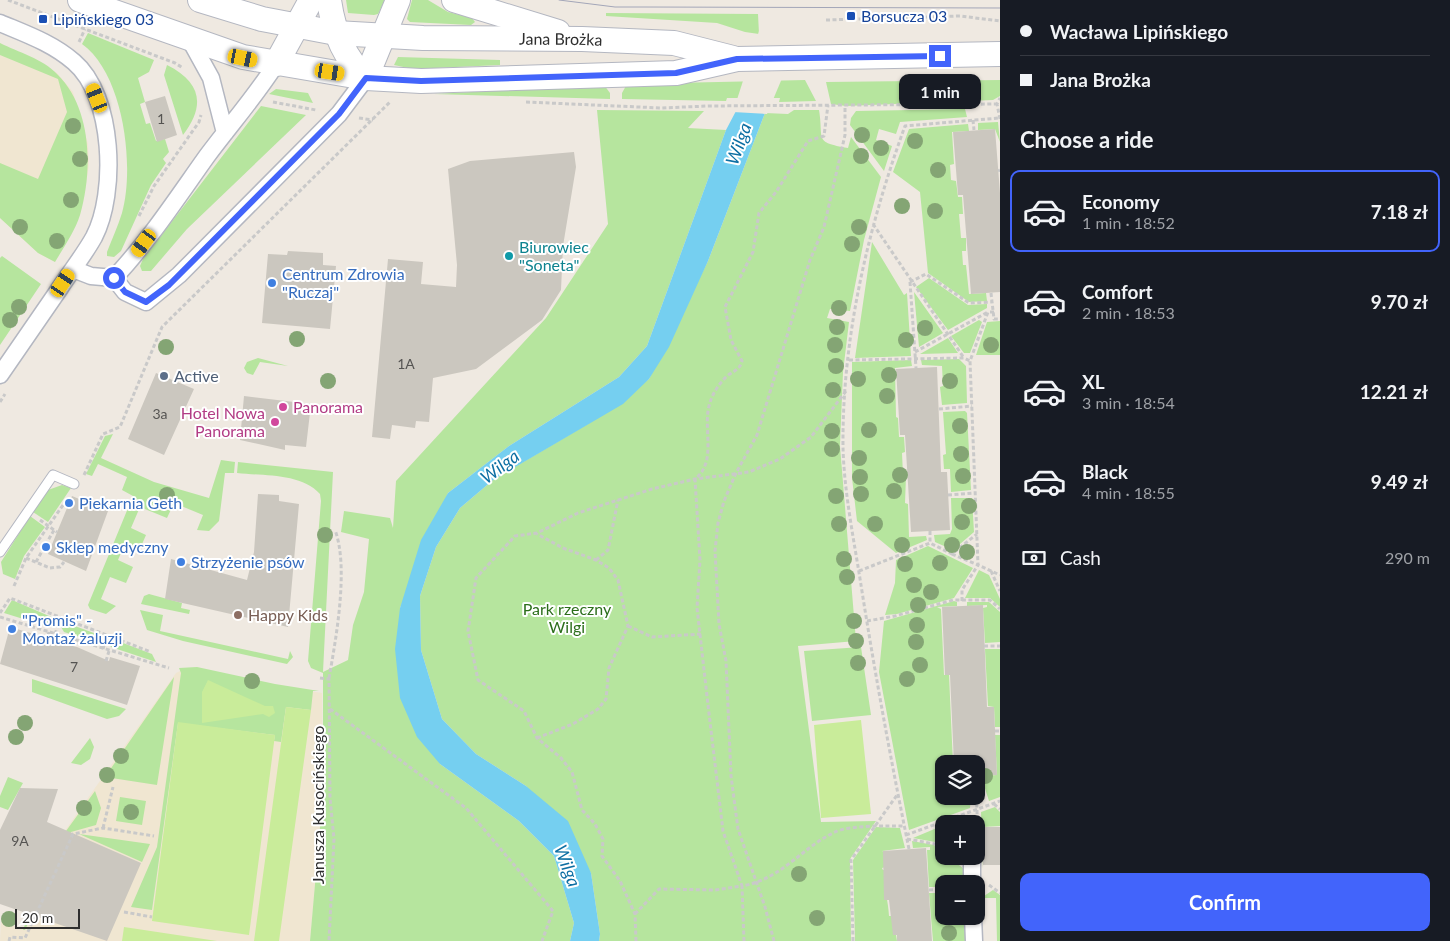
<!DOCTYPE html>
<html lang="en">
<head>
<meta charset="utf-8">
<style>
  body { margin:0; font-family:Lato,sans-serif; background:#20242c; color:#f1f3f6; height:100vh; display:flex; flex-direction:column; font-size:19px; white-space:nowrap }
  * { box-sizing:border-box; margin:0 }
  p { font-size:16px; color:#9ea1a6 }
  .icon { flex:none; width:28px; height:28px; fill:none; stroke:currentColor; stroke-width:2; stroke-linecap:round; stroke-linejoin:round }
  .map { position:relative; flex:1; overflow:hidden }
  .side { display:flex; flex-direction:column; background:#171b24; width:450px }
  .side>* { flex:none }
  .hud { display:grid; align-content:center; height:110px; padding:0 20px; background:#171b24 }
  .buttons { position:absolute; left:935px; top:755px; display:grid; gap:10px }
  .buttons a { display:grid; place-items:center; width:50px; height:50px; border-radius:10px; background:#171b24; box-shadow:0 1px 4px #0004; font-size:25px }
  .scale { position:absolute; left:15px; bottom:12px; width:65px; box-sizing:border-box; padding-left:5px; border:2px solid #2e2e2e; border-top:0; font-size:14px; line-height:18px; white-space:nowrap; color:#2e2e2e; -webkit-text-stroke:4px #fff; paint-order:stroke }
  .end { position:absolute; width:22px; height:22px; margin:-11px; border:6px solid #4264fb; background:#fff; box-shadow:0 0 0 2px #fff }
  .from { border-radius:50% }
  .bubble { position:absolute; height:35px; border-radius:10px; background:#171b24; box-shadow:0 1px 4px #0004; font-size:16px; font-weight:700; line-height:35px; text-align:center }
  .car { position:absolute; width:15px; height:30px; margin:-15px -8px; border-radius:6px; box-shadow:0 0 4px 1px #0007; background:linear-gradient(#f5c518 24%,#345 0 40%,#f5c518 0 76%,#345 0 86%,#f5c518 0) }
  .hud b { display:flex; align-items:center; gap:18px; height:48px; font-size:19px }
  .hud b+b { border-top:1px solid #363941 }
  .hud i { width:12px; height:12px; background:#f1f3f6 }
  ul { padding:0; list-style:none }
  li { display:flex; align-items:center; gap:15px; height:82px; margin:0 10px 8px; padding:0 10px; border:2px solid transparent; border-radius:10px }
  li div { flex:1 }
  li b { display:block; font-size:19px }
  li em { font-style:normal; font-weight:700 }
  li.current { border-color:#4264fb }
  li>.icon { width:45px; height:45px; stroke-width:1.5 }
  h2 { padding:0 20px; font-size:22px; line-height:60px }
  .pay { display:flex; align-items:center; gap:12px; height:55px; padding:0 20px; font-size:19px }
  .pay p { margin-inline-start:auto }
  .primary-button { display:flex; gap:10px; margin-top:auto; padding:10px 20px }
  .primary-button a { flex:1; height:58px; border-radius:10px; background:#4264fb; color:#fff; font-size:20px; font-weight:700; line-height:58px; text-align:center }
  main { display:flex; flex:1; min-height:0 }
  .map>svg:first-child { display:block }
</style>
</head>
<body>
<main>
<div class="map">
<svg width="1000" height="941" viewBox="0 0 1000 941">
  <rect width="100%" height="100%" fill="#efe9e1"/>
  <path fill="#f0e6d1" d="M0 43 57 73 73 92 88 144 89 166 80 215 55 262 38 253 0 218Z
    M180 671 322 693 323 793 310 941H0L1 922 23 929 52 849 176 673Z"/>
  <path fill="#b6e59e" d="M346 0H385L378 14 374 15 348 13Z
    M412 0H428L448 12 472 18 475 22 471 25 410 22 407 19Z
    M606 13 758 14 759 34 745 32 717 23 606 16Z
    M88 33 154 60 149 72 138 78 145 102 140 104 146 124 150 123 156 141 165 139 169 152 163 159 166 163 151 185 121 251 114 257 107 256V252C112 239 118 226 122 213 135 167 124 74 82 44Z
    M0 43C18 52 43 59 57 74 92 108 93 170 80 215 75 231 64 247 55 262L38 253 0 218V163L38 179 67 112 58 79 0 55Z
    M398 57 500 60V65L413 69 394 65Z
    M167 65C201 82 206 105 183 135L164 75Z
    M805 80 816 101 779 102 780 98H727L726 101 622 99V93L627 84Z
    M1000 80V96L993 100 846 106 831 104 826 82Z
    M604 85 610 93V99L434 94Z
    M276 89 308 93 313 103 269 94Z
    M261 106 306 115 187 229 151 271H142L140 266 143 259Z
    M965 109 967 117 900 122 896 134 879 129 876 140 892 146 884 171 850 125 851 118 856 111Z
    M597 110 704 111 688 128 726 130 647 346 619 377 509 446 448 493 400 608 440 764 519 821 554 856 574 923 570 941H310L323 793V673L311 668 308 661 321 501 320 494C301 473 264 476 237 473L238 462 333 472 323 672 348 660 353 625 364 592 369 539 341 532 344 511 390 518 393 528 396 481 546 318 608 224Z
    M794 110H819C824 140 813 142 848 148L851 137 881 177 864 240 850 311 830 309 827 318 849 322 843 372 840 446 856 641 798 646 821 822 876 821 850 859 851 941H599L600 934 591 873 526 786 476 754 442 719 421 650 420 596 436 547 460 508 493 480 591 422 649 379 708 261 765 113 788 114Z
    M998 122 1000 142 995 129 978 130V123Z
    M968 124 969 131 952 132 954 164 950 165 951 180 956 181 958 197H962L963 214H959L961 238H966V251H962L963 265H966L969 294 986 293 987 301 969 302 928 273 920 192 893 172 909 129Z
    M872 242 904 295 907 293 911 356 855 358Z
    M2 256 41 284 0 345V258Z
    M929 278 968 305 987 304V308L948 330 916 287Z
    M914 292 943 333 919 347Z
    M979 320 982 322 970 353H964L951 336Z
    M1000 321V355H976L987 322Z
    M948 338 958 353 920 354Z
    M258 358 288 366 260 362 253 375 247 373 244 368 247 362Z
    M959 359 966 366 967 403 942 405 940 387 943 386 942 366 922 365 921 360Z
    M911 360 912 366 895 368 896 417 898 418 899 437H904L905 452 902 453 903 475 906 476 905 503 908 504 909 537 926 536 927 540 896 553 857 521 852 478V362Z
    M965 411 967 413 971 490 951 492 950 469H944L943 455 946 454 943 412Z
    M113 434 101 458 154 482 209 498 221 460 235 462 234 473H225L219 521 209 531 197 530 203 515 174 503 167 518 140 507 131 528 146 535 139 551 124 546 118 560 133 567 126 583 110 577 101 599 116 606 106 614 90 609 88 605 133 496 122 490 127 477 98 464 92 476 86 474 105 436Z
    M62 485 71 488 48 522 33 512 48 490Z
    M951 498H972L974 532 953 550 935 542 934 535 950 534 952 529Z
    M30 516 45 527 24 556 15 579 3 574 1 562Z
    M928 546 973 568 954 598 897 614 885 615 895 583 896 560Z
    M979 570 989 575 1000 599V607L990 598H965Z
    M149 594 182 603 181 608 190 610 189 614 141 604 144 596Z
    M12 600 56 619V625L49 627 4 613Z
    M954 601 957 602V606L937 607 941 609 944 675H949L953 764H944V796H971L970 808 909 830 879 672 884 621Z
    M967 602H989L1000 612V642L985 643 983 608 987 607V605L967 606Z
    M140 610 163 615 160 631 288 659 290 651 293 657 287 664 183 641 147 630Z
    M64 622 102 636V640L96 642 64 632 61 627Z
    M110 638 152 654 156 662 111 647 107 642Z
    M861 647 871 715 812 721 804 651Z
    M985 649H1000V727H995L994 707 988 706Z
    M197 667 275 684 319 691H313L311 710 286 707 281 742 274 741 275 735 178 723 152 910 131 907 157 847 181 673 179 668Z
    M174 677 157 785 105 777Z
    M32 679 126 709 119 716 107 719 32 692Z
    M995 735H1000V797L989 801 981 776 997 775Z
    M90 738 94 747 90 759 81 765 71 763Z
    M8 777 23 783 8 810 0 807V796Z
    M95 791 101 808 96 825 71 832 25 930H23L53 849Z
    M120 797 146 801 142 825 116 821Z
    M995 807 1000 812V826L983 827V869L981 812Z
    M944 825V849L935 842 913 838Z
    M876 827 900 828 905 848 882 851 885 852 886 867 882 868 883 870H886C883 889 888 897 889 916H895L893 935H896L897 941H855L853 860Z
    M79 834 150 844 142 862Z
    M912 841 934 845 944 853V856H948L965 870 966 884H944V887H929L927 850H930V847L913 848Z
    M993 890 1000 895V941H997L996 898H981Z
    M929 893H944V916H967V941H933Z"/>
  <path fill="#c9ec9a" d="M208 680 265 706H273L275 713 269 717 263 714 202 723V692Z
    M286 707 311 710 279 941H254Z
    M861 720 871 814 821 818 814 725Z
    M178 722 275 735 249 935 152 921Z
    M124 927 217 941H122Z"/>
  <path fill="#75cff0" d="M736 111 765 113 708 261 669 347 649 379 623 404 493 480 460 508 436 547 420 596 421 650 442 719 476 754 526 786 568 821 591 873 600 934 599 941H570L574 923 554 856 519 821 440 764 417 737 400 698 395 649 400 608 421 540 448 493 509 446 619 377 647 346 726 130Z"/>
  <path fill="#efe9e1" d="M769 0H815L767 114 733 112Z"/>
  <path fill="#cbc7bf" d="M165 96 177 135 157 142 145 102Z
    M995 129 1000 193V292L971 294 963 195H958L953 132Z
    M574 152 576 167 563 246 561 290 542 320 476 369 433 378 429 422 416 421 415 428 392 425 390 439 372 437 388 259 423 262 421 284 456 287 457 265 448 169 470 161Z
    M288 251 323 253V265L336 266 330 329 262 323 268 254 287 255Z
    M937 367 941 472H947L950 530 911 532 905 435H900L896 369Z
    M156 373 194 389 164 455 128 439Z
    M244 396 311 404 306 447 285 445V450L240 440Z
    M258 494 279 495V501L299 504 288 627 165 599 171 559 247 580 254 552Z
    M72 496 108 511 86 571 48 554Z
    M983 605 987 707H994L997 775 976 776V764H954L950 675H945L942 607Z
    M10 627 44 637 43 639 77 647 109 661 110 657 140 666 127 705 0 664Z
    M20 788 58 789 47 822 141 863 107 941 0 904V830Z
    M983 827H1000V865H983Z
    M926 848 932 941H897V935H893L889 900H884L883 851Z"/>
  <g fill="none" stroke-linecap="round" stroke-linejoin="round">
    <defs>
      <path id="lane" d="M0 552 53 475 74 484"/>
      <path id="street" d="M0 23C26 34 52 43 74 62 114 96 117 193 94 237 84 255 71 271 60 288 40 317 20 346 0 375
        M190 40 211 78 225 133
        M73 269 91 276 114 278 125 292 146 302 179 275 339 114 366 78
        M114 278C149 241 177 198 207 156 230 125 255 97 276 64
        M972 856V884
        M973 916 974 941"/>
      <g id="secondary">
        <path d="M80 0 243 57 366 78 421 81 676 73 737 59 1000 54"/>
        <path id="s1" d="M200 0 262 19 336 33 423 38 582 39 674 43 733 58"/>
        <path d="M329 0C333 29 344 58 366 78"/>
        <path d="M454 0 558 32"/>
        <path d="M276 64 311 0"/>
        <path d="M366 78 398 0"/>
      </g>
    </defs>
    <use href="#lane" stroke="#b4b7c1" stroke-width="11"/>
    <use href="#street" stroke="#b4b7c1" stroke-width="19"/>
    <use href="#secondary" stroke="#b4b7c1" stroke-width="26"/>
    <path stroke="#c9c9c9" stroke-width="3" stroke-dasharray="4 2.5" stroke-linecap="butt" d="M8 0 175 63 183 68
      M826 20 960 16 1000 21
      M79 42 85 29
      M273 102 316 110
      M526 102 661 108 708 106 1000 104
      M359 118 373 120
      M1000 119 997 104 1000 98
      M973 120 974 130
      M998 171 1000 170
      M139 216 154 186 199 122 201 115
      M873 224 964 358
      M910 282 926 274 969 303 993 302
      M910 282 916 368
      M991 293 994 319H1000
      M994 312H988L970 361 978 565 1000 575
      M915 352 988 312
      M849 360 964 358 970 361
      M0 402 5 394
      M939 409 972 406
      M84 475 103 434 120 427 162 327 390 102
      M948 495 976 493
      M40 520 54 530
      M930 531V543
      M952 554 978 565 962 590V601
      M26 558 50 568 60 567 64 562
      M596 560 608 550 618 500
      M36 562 54 530 57 532
      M859 571 930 543 952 554 977 534
      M991 571 1000 591
      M14 586 26 558 68 498
      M0 613 10 598 151 652
      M0 617 169 668
      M867 621 895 616 953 600H990L1000 609
      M628 626 652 637 701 634
      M55 634 60 619
      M46 642 49 632
      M984 646H1000
      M103 649 107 635
      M106 661 109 651
      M320 678 329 679 330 798 334 839 329 941
      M329 678C336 639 349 567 335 530
      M330 709 466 808 553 911 542 941
      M995 731H1000
      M537 738 573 724 598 709 606 699 609 668 628 626 618 580 609 568 596 560 563 548 537 534
      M976 784 978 839
      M994 804 1000 809
      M103 828 113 787
      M906 835 1000 801
      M907 839 935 844 944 851
      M909 849C891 761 875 674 861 585 854 540 844 492 843 447 842 337 868 228 905 126L999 118
      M989 885 1000 893
      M929 890 944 889
      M124 912 152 917
      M635 914 659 889 715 890 742 886 723 831 708 705 697 608 700 560 695 479C717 462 703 429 709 406 712 394 718 385 727 376 733 371 740 370 742 361L731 340 725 307 753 252 759 213 776 192 808 141 824 136 828 105
      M9 941 10 937 25 938 73 834 103 828 154 836
      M636 941 635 914 620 881 602 856 603 839 595 824 582 810 572 772 561 758 537 738 524 711 478 680 468 631 476 578 515 536 537 533 578 513 652 489 695 479 749 472 780 459 811 437 846 391
      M744 941 742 886C782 879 801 848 835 832 849 825 888 826 904 826
      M774 941 765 907 738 829 731 776 726 661 719 624 715 551 718 523 724 501 736 473 757 435 810 260 824 227 845 135V106
      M853 941 851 860 897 795"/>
    <use href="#lane" stroke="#fff" stroke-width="9"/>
    <use href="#street" stroke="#fff" stroke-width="16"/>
    <use href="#secondary" stroke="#fff" stroke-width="24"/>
    <path stroke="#a3a6b8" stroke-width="1" d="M559 0 615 7H644L1000 8"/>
  </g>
  <g fill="#84a574">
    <circle cx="73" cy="126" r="8"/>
    <circle cx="862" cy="135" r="8"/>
    <circle cx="915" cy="141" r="8"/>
    <circle cx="881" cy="148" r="8"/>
    <circle cx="861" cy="156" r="8"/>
    <circle cx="80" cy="159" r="8"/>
    <circle cx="938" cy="170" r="8"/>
    <circle cx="71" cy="200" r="8"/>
    <circle cx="902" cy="206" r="8"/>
    <circle cx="935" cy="211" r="8"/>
    <circle cx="20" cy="227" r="8"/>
    <circle cx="859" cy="227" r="8"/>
    <circle cx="57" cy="241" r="8"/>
    <circle cx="852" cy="244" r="8"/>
    <circle cx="19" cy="307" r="8"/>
    <circle cx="839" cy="308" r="8"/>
    <circle cx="10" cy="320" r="8"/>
    <circle cx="837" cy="327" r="8"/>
    <circle cx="925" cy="328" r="8"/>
    <circle cx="297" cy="339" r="8"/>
    <circle cx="906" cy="340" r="8"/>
    <circle cx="835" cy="345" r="8"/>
    <circle cx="991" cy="345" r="8"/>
    <circle cx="166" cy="347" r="8"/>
    <circle cx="836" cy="366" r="8"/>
    <circle cx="889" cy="375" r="8"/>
    <circle cx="858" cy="379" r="8"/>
    <circle cx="328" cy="381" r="8"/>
    <circle cx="950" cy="381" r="8"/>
    <circle cx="833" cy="390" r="8"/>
    <circle cx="887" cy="396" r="8"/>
    <circle cx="960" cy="426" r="8"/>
    <circle cx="869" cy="430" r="8"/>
    <circle cx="832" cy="431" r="8"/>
    <circle cx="832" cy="449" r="8"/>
    <circle cx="961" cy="454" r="8"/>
    <circle cx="859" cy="458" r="8"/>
    <circle cx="900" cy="475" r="8"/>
    <circle cx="963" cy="476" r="8"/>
    <circle cx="860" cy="477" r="8"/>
    <circle cx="894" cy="491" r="8"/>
    <circle cx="861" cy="494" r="8"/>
    <circle cx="167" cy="495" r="8"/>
    <circle cx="836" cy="496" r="8"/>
    <circle cx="969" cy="506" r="8"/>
    <circle cx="962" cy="522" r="8"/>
    <circle cx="839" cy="524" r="8"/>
    <circle cx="875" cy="524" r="8"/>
    <circle cx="325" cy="535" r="8"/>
    <circle cx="902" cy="545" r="8"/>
    <circle cx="952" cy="545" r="8"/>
    <circle cx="967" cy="552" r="8"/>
    <circle cx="844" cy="559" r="8"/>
    <circle cx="940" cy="563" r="8"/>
    <circle cx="905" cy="564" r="8"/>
    <circle cx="847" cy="577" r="8"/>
    <circle cx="914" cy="585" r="8"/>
    <circle cx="931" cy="592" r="8"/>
    <circle cx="918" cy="605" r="8"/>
    <circle cx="854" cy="621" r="8"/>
    <circle cx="917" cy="625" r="8"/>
    <circle cx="856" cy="641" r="8"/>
    <circle cx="916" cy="642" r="8"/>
    <circle cx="858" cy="663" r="8"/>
    <circle cx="920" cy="665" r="8"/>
    <circle cx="907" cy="679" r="8"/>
    <circle cx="252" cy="681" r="8"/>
    <circle cx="25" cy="723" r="8"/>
    <circle cx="16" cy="737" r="8"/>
    <circle cx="121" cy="756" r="8"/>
    <circle cx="107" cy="775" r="8"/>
    <circle cx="985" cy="776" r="8"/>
    <circle cx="84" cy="808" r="8"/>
    <circle cx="131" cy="812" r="8"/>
    <circle cx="799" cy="874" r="8"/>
    <circle cx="817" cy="918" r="8"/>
    <circle cx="9" cy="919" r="8"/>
    <circle cx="949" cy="933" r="8"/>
  </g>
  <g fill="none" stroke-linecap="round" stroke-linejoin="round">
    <path stroke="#4264fb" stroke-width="6" d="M114 278 125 292 146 302 169 285 339 114 366 78 421 81 676 73 737 59 940 56"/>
  </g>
  <g fill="#1a4fb4" stroke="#fff" stroke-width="2">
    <rect x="846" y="11" width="10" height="10" rx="2.5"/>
    <rect x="38" y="14" width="10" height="10" rx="2.5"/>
  </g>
  <circle fill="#0f9aa8" stroke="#fff" stroke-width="2" cx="509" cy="256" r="5"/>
  <g fill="#3f7fe0" stroke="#fff" stroke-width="2">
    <circle cx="272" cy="283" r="5"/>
    <circle cx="69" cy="503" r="5"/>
    <circle cx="46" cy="547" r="5"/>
    <circle cx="181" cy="562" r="5"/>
    <circle cx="12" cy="629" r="5"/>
  </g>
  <circle fill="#5c6f8a" stroke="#fff" stroke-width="2" cx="164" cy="376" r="5"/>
  <g fill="#d1479c" stroke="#fff" stroke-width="2">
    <circle cx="283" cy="407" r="5"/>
    <circle cx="275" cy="422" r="5"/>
  </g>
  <circle fill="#8d6e63" stroke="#fff" stroke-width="2" cx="238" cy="615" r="5"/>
  <g text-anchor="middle" stroke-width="4" stroke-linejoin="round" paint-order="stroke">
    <g font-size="14" fill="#555452">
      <text x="161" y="124">1</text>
      <text x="406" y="369">1A</text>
      <text x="160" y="419">3a</text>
      <text x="74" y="672">7</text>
      <text x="20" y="846">9A</text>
    </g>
    <g font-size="16" fill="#164399" stroke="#fff" text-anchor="start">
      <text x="861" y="22">Borsucza 03</text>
      <text x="53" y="25">Lipińskiego 03</text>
    </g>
    <g font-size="16" fill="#2e2e2e" stroke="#fff">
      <text dy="6" stroke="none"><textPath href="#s1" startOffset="365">Jana Brożka</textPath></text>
      <text transform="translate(318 805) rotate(-90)" y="6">Janusza Kusocińskiego</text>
    </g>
    <g font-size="16" fill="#0d838f" stroke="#fff" text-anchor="start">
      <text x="519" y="253">Biurowiec<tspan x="519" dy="18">"Soneta"</tspan></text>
    </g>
    <g font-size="16" fill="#366cbe" stroke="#fff" text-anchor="start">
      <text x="282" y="280">Centrum Zdrowia<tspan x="282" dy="18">"Ruczaj"</tspan></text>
      <text x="79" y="509">Piekarnia Geth</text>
      <text x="56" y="553">Sklep medyczny</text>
      <text x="191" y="568">Strzyżenie psów</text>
      <text x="22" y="626">"Promis" -<tspan x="22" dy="18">Montaż żaluzji</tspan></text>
    </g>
    <g font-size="16" fill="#4e5e75" stroke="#fff" text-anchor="start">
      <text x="174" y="382">Active</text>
    </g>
    <g font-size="16" fill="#b23c85" stroke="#fff" text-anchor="start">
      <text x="293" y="413">Panorama</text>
      <text x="265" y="419" text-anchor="end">Hotel Nowa<tspan x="265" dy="18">Panorama</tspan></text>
    </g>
    <g font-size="16" fill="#2c6e1b" stroke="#fff">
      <text x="567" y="615">Park rzeczny<tspan x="567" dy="18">Wilgi</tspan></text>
    </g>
    <g font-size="16" fill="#785e54" stroke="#fff" text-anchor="start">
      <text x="248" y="621">Happy Kids</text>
    </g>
    <g font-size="18" font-style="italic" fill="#0d6fa3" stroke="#fff">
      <text transform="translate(739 144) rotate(-70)" y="6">Wilga</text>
      <text transform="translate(500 467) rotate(-37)" y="6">Wilga</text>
      <text transform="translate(567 866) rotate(69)" y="6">Wilga</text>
    </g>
  </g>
</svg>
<div class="buttons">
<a><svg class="icon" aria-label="layers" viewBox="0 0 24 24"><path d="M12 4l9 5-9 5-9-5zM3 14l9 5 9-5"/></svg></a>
<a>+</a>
<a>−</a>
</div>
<div class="scale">20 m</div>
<i class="end from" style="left:114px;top:278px"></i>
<i class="end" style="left:940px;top:56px"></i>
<div class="bubble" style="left:899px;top:74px;width:82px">1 min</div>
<i class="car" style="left:243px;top:58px;rotate:102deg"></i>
<i class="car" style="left:330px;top:72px;rotate:99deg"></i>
<i class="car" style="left:97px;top:98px;rotate:338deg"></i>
<i class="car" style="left:144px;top:243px;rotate:216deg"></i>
<i class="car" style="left:63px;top:283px;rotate:34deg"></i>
</div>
<section class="side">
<div class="hud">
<b><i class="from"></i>Wacława Lipińskiego</b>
<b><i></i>Jana Brożka</b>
</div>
<h2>Choose a ride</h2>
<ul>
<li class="current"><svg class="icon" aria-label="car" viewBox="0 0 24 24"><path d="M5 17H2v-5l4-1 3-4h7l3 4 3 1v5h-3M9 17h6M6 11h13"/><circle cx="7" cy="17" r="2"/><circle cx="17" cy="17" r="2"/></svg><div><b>Economy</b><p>1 min · 18:52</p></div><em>7.18 zł</em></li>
<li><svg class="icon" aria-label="car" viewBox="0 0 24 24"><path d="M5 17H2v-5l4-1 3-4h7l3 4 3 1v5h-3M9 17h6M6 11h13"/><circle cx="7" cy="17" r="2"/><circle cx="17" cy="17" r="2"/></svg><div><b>Comfort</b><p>2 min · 18:53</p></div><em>9.70 zł</em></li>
<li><svg class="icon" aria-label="car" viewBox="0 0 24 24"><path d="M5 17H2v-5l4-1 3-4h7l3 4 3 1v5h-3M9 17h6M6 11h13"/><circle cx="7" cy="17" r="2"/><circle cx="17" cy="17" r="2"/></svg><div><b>XL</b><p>3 min · 18:54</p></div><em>12.21 zł</em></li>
<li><svg class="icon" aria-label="car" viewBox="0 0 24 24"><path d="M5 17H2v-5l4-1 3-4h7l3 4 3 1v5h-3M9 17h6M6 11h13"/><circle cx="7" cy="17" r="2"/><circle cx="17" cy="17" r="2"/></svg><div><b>Black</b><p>4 min · 18:55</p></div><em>9.49 zł</em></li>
</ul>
<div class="pay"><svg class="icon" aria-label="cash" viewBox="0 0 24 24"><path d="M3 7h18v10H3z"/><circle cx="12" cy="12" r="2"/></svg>Cash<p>290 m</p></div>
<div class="primary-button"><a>Confirm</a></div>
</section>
</main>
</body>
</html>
